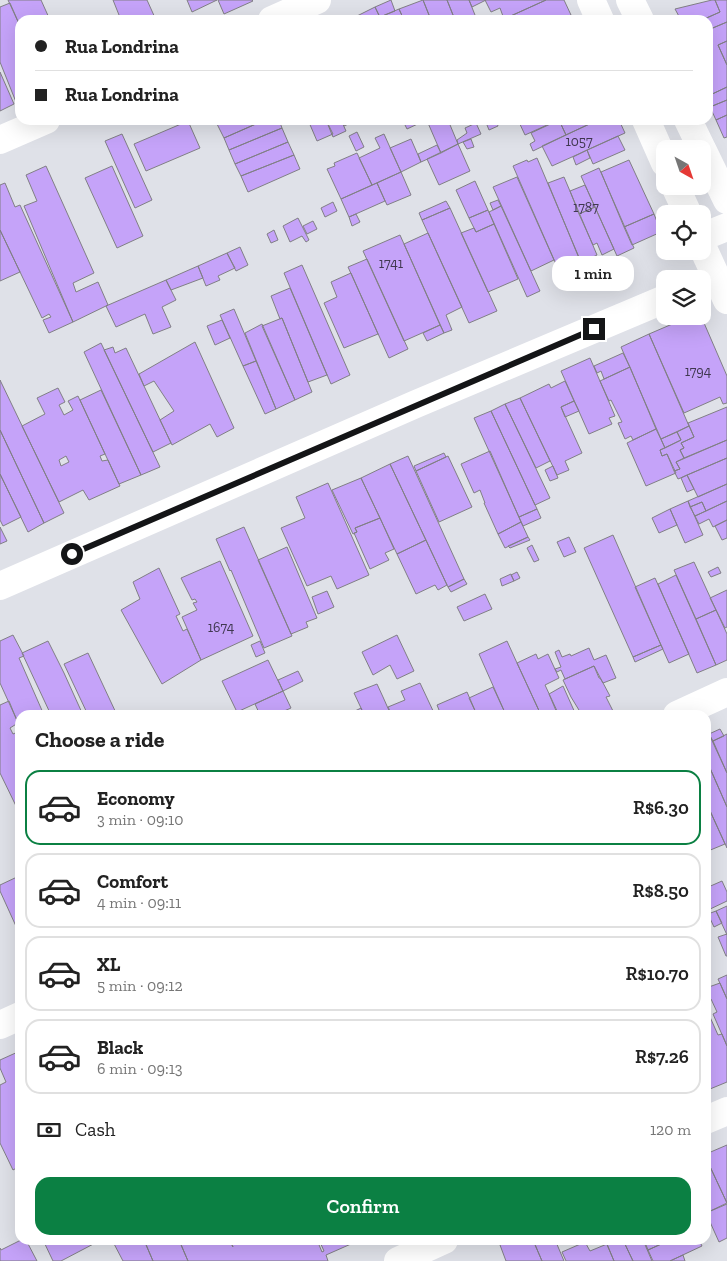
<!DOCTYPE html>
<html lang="en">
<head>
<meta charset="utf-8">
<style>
  body { margin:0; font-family:"Zilla Slab",serif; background:#f6f6f6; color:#222; height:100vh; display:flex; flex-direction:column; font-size:19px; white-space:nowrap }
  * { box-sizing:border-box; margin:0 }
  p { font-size:16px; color:#767676 }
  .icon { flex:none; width:28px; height:28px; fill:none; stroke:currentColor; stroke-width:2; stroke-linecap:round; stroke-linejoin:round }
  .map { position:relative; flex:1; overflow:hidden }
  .panel { position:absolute; left:15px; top:710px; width:696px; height:535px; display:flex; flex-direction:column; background:#fff; border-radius:15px; box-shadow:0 5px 20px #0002 }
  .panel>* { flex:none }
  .guide { position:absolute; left:15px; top:15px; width:698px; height:110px; border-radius:15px; box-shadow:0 5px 20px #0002; display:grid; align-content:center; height:110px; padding:0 20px; background:#fff }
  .needle { width:32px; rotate:140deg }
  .tools { position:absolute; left:656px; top:140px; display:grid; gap:10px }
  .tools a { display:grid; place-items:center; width:55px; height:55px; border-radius:10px; background:#fff; box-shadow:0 5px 20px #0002; font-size:25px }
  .end { position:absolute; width:22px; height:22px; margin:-11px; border:6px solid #141517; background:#fff; box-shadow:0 0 0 2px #fff }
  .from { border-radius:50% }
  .bubble { position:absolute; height:35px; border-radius:15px; background:#fff; box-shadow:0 5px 20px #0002; font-size:16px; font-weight:600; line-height:35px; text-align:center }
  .guide b { display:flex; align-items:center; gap:18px; height:48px; font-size:19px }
  .guide b+b { border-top:1px solid #e0e0e0 }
  .guide i { width:12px; height:12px; background:#222 }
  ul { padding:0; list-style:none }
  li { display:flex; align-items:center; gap:15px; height:75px; margin:0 10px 8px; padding:0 10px; border:2px solid #e0e0e0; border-radius:15px }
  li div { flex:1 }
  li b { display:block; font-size:19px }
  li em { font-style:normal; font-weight:600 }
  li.current { border-color:#0b8043 }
  li>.icon { width:45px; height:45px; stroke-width:1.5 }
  h2 { padding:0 20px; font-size:22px; line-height:60px }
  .pay { display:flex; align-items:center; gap:12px; height:55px; padding:0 20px; font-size:19px }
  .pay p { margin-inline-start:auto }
  .cta { display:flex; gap:10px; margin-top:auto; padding:10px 20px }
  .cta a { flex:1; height:58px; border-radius:15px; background:#0b8043; color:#fff; font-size:20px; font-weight:600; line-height:58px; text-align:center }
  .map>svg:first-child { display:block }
</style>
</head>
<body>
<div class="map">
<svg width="727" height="1261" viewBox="0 0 727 1261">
  <rect width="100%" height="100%" fill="#dfe1e8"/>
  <path fill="#c5a3f9" stroke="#817f85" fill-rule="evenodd" d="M8 0H41L50 20H20V26Z
    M113 0H147L156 20H121Z
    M187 0H217L192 12Z
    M218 0H252L253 1 224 14Z
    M391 0 395 11 380 17 375 7Z
    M423 0H447L455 20H431Z
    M423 0 431 20H404L399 9Z
    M447 0H469L477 20H455Z
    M469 0H486L472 7Z
    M485 0H546L504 19 500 8 491 12Z
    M546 0H564L571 15 560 20H502Z
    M712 0H715L720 12 702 20H681L675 9Z
    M715 0H727V22L708 30V20H702L720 12Z
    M10 3 20 26V100L16 102 0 62V7Z
    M375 7 381 20H358L357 16Z
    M399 9 404 20H381L380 17Z
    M727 22V41L718 45 727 65V87L708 96V30Z
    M727 41V65L718 45Z
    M0 72 14 104 0 111Z
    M727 87V100L710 107 708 96Z
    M727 100V115L716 120 710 107Z
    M727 115V137L724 138 716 120Z
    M222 120H265L224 138 216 122Z
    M265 120H279L282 128 229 150 224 138Z
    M308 120H326L333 134 317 141Z
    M326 120H341L346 131 333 137Z
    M341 120H357L344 126Z
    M410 120H423L424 121 407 129 404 123Z
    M435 120H448L458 144 441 153 428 123Z
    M485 120H496L498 126 489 130Z
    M518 120H558L525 135Z
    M559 120 566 135 533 151 530 144 535 141 531 133Z
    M559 120H598L566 135Z
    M598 120H619L625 133 552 166 542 146Z
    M188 121 200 148 146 171 134 144Z
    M476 123 481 134 458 144 457 140 467 133 465 128Z
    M282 128 288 142 235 164 229 150Z
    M357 132 364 147 356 151 349 136Z
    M122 134 152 200 135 208 105 141Z
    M384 134 401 172 372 185 359 158 380 148 375 138Z
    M618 136 625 150 593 164 587 150Z
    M411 139 421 162 401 172 390 148Z
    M471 139 474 147 467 149 463 142Z
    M288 142 294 155 241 176 235 164Z
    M458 144 470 171 439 185 427 159Z
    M437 145 441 153 421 162 418 154Z
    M587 150 590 158 576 165 573 157Z
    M357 153 372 185 341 199 327 169 335 166 334 163Z
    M294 155 300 169 248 192 241 176Z
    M537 158 581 262 559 271 513 166 527 160 528 162Z
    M629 160 654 214 624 227 601 172Z
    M46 166 94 273 73 283 76 292 98 282 108 305 73 322 24 206 37 201 26 175Z
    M112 166 143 236 117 248 85 178Z
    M599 168 634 248 617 256 581 176Z
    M401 172 411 195 387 205 377 183Z
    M517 177 554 260 531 271 493 187Z
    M564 177 597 255 581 263 548 183Z
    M475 181 488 210 469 218 456 190Z
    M5 183 15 207 20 205 73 322 49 333 43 320 51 317 49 314 42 318 0 230V185Z
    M377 183 385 201 349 217 341 199Z
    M585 185 595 207 579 214 570 191Z
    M498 200 501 206 493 210 490 203Z
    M446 201 450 208 422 220 419 213Z
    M333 202 337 211 325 217 321 208Z
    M501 206 540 291 527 297 489 212Z
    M595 207 614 249 602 255 597 243 593 245 579 214Z
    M450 208 497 311 469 323 422 220Z
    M488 210 494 224 476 232 469 218Z
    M356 214 360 222 352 226 349 217Z
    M654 214 661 232 632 245 624 227Z
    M298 218 309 240 306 242 302 236 290 242 283 226Z
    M313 221 317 229 307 234 303 226Z
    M494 224 518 279 488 292 461 233 474 228 476 232Z
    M0 230 20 272 0 281Z
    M274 230 278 240 271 243 267 234Z
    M428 233 462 307 446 315 452 330 444 333 404 244Z
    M400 235 440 325 404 341 363 251Z
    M240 247 248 265 236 271 227 253Z
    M227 253 235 268 218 276 220 280 206 286 198 266Z
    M367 259 408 349 389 358 348 267Z
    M302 265 350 375 331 384 284 273Z
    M198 266 203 278 171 290 166 280Z
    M351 273 378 334 344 348 324 303 337 297 331 282Z
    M166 280 176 300 162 307 171 327 153 334 145 314 116 327 106 306Z
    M290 288 327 375 308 382 282 318 280 319 271 296Z
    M234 309 256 361 243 366 220 315Z
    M691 316H701L727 376V403L723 404 720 397 684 413 649 334Z
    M282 318 312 392 295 400 262 326Z
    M222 320 230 338 215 345 207 326Z
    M262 324 295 400 276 409 245 333Z
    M440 325 444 333 427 341 423 333Z
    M649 334 689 426 661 439 621 347Z
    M195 342 234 428 217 437 210 424 172 445 160 420 174 411 154 381 144 386 139 374Z
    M101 343 160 467 141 475 84 352Z
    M113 347 115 353 126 348 171 443 153 452 104 350Z
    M623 353 630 367 604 379 601 371 597 373 594 366Z
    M590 358 615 416 609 418 612 424 589 434 561 371Z
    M256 361 276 409 265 414 243 366Z
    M630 367 656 429 633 440 631 436 625 439 618 423 622 422 611 400 609 401 600 381Z
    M0 380 64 513 44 523 0 430Z
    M565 381 574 401 561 407 582 453 565 461 569 470 557 475 520 398 549 384 551 388Z
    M58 388 65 402 59 405 64 415 73 410 68 401 78 396 105 454 100 456 102 461 108 460 120 486 89 500 83 490 59 502 22 426 45 414 37 398ZM66 456 69 462 61 466 59 460Z
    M101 390 141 475 119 484 80 400Z
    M520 398 550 461 536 468 505 404Z
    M574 401 579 411 565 417 561 407Z
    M505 404 550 498 535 505 491 411Z
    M727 407V440L684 458 680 450 684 448 681 443 694 437 688 423Z
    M491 411 537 509 519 517 474 418Z
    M689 426 694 437 681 443 684 448 680 450 684 458 676 462 680 469 674 471 667 454 662 456 660 450 681 440 677 432Z
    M656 429 665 448 660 450 662 456 667 454 676 473 646 486 627 443Z
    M0 430 44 523 28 532 0 474Z
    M677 432 681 440 665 448 661 439Z
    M727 440V458L678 479 674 471 680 469 676 462Z
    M490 451 521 522 498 534 484 503H485L480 490 474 493 461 464Z
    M444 453 446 457 416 471 414 466Z
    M408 456 464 579 448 587 390 464Z
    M448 456 472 507 439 522 416 471Z
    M727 458V484L698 497 687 475Z
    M390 464 426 540 397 554 361 478Z
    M553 466 558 478 550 481 545 470Z
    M0 474 21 517 3 526 0 520Z
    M687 475 694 489 687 492 681 478Z
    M361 478 380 518 355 528 357 532 353 534 332 490Z
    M328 483 369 575 337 589 331 576 307 586 281 528 305 518 296 497Z
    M727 484V501L706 511 702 502 690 507 688 501Z
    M688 501 703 535 685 543 670 509Z
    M727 501V520L713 527 709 519 699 524 695 516Z
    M702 502 706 511 695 516 690 507Z
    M537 509 541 518 523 526 519 517Z
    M670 509 677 525 659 533 652 518Z
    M380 518 394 549 385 553 389 560 370 569 354 533 357 532 355 528Z
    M727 520V538L722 540 715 526Z
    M521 522 528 537 505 548 498 534Z
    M0 527 7 541 0 544Z
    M244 527 292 636 264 648 231 570 230 571 216 539Z
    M613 535 661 645 633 657 584 548Z
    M528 537 530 540 510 548 508 546Z
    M569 537 576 552 564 557 557 542Z
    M426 540 447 585 438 590 435 585 416 594 397 554Z
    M532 545 539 560 534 562 527 548Z
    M287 547 317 618 306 622 308 627 291 634 258 560Z
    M220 561 253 636 201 660 182 617 197 610 193 603 197 602 195 599 192 600 181 578Z
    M694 562 716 610 696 619 674 570Z
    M718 567 721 573 711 577 708 572Z
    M159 568 180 614 176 616 183 631 187 629 201 660 162 684 121 610 140 599 133 582Z
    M517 572 520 578 514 581 511 575Z
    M511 574 514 581 502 586 500 579Z
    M676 575 716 665 697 673 658 584Z
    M655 578 689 654 669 663 635 587Z
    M464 579 467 584 451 592 448 587Z
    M727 590V627L725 628 710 598Z
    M327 591 334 607 318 614 312 597Z
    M485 594 492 609 464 621 457 607Z
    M716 610 727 634V660L716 665 696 619Z
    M13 635 24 656 19 658 44 715H20V727L0 683V641Z
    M397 635 414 671 397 679 390 665 373 675 362 652Z
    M48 641 64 673 83 715H51L22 653Z
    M260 641 265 653 256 657 251 645Z
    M507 641 517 663 541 715H506L479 654Z
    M661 645 663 649 635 662 633 657Z
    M589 648 594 660 606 655 616 678 603 683 600 678H599L594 666 565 679 561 670 557 672 555 669 561 667 555 652 559 650 562 657 570 654 571 656Z
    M88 653 117 715H88L64 664Z
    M536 654 538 659 548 654 559 678 545 685 558 713 554 715H541L517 663Z
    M268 660 283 691 237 712 222 681Z
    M594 666 610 696 606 697 613 711 605 715H594L592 711 582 715 571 697 563 680Z
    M298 671 303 681 283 691 278 680Z
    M420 683 435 715H392L388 707 405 700 401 691Z
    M377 684 383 697 391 715H364L361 708 354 693Z
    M563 686 576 715H558L557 713 549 694Z
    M493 687 506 715H477L469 698Z
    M283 691 291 708 275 715H260L255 704Z
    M467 692 477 715H441L437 705Z
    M9 701 18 723 10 728 13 734 20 731V807L17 808 0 773V705Z
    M361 708 364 715H347Z
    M720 729 724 736 713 741 709 734Z
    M709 734 727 773V807L706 759V735Z
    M727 734V773L713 741Z
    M706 759 727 807V848L706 802Z
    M706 802 725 844 708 851 706 847Z
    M17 877 20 884V935L0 891V885Z
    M722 881 727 892V901L706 911V888Z
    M727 906V935L716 911Z
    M716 911 722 923 714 927 708 914Z
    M727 934V956H726L718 937Z
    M727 975V999L718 979Z
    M720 983 727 999V1046L713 1014 717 1012 711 999 707 1001 706 1000V988Z
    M706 1008 718 1035 722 1034 727 1046V1082L710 1089 706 1080Z
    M20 1051V1166L13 1170 0 1143V1085L6 1082 0 1068V1060Z
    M727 1145V1203L706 1158V1154Z
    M706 1158 727 1203 706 1213Z
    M727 1204V1238L719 1242 706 1213Z
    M21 1240H26L37 1261H0V1248L1 1250Z
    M43 1240H101L61 1261H53Z
    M112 1240H144L153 1261H123Z
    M144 1240H179L188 1261H153Z
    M179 1240H229L233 1247 230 1240H317L322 1252 324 1251 319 1240H360L326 1255 328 1261H188Z
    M513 1240H518L519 1242 524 1240H533L542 1261H506L500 1245Z
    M533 1240H556L557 1242H556L564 1261H542Z
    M605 1240H623L633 1261H614Z
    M623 1240H643L652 1261H633Z
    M644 1240H670L648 1250Z
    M670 1240H699L702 1246 670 1261H653L648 1250Z
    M585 1242 590 1251 607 1244 614 1261H566L562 1252Z
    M683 1255 685 1261H670Z"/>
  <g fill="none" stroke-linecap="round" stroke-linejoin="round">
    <path stroke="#fff" stroke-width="28" d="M591 0 600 20
      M630 0 640 20
      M272 20 317 0
      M646 120 665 163
      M688 120 702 149
      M0 140 46 120
      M702 149 727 200
      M675 186 688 214
      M702 237 727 227
      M702 246 727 300
      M0 586 416 404 665 299
      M677 715 727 692
      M0 1025 20 1016
      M706 1120 727 1111
      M398 1261 444 1240"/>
  </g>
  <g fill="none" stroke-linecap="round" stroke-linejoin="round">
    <path stroke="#141517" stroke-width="6" d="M72 554 594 329"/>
  </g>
  <g text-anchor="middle" stroke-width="5" stroke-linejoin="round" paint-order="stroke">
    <g font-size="14" fill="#403850">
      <text x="579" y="146">1057</text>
      <text x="586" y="212">1787</text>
      <text x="391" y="268">1741</text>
      <text x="698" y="376">1794</text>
      <text x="221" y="632">1674</text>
    </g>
  </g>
</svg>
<div class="tools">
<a><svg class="needle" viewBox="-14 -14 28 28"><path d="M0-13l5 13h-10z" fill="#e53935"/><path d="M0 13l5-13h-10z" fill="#767676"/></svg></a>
<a><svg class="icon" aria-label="locate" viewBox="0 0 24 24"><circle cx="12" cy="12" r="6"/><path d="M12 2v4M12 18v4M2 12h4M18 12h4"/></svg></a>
<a><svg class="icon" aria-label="layers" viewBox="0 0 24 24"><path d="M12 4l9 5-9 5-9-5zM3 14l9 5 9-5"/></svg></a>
</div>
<i class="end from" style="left:72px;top:554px"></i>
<i class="end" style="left:594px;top:329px"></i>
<div class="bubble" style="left:552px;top:256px;width:82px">1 min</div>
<div class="guide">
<b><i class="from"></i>Rua Londrina</b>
<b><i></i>Rua Londrina</b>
</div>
<section class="panel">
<h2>Choose a ride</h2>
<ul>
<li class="current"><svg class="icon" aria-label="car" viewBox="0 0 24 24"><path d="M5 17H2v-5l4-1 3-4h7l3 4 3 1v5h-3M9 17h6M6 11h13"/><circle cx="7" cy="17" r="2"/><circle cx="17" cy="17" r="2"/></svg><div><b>Economy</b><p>3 min · 09:10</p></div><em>R$6.30</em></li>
<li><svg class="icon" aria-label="car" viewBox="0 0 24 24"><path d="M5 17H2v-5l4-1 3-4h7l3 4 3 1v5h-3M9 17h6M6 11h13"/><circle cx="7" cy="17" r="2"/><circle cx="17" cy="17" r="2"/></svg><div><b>Comfort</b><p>4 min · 09:11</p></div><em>R$8.50</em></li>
<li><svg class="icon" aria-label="car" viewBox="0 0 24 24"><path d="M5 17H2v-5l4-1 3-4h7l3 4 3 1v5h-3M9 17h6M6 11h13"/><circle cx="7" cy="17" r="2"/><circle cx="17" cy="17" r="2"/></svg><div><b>XL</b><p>5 min · 09:12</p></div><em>R$10.70</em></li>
<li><svg class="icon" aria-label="car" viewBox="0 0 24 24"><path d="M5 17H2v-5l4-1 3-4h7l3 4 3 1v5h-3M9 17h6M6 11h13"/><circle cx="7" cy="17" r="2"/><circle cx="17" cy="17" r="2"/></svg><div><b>Black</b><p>6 min · 09:13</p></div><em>R$7.26</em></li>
</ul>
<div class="pay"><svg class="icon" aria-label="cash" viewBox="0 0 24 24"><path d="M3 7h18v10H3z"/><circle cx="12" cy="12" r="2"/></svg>Cash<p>120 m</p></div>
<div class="cta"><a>Confirm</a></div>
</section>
</div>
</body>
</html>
